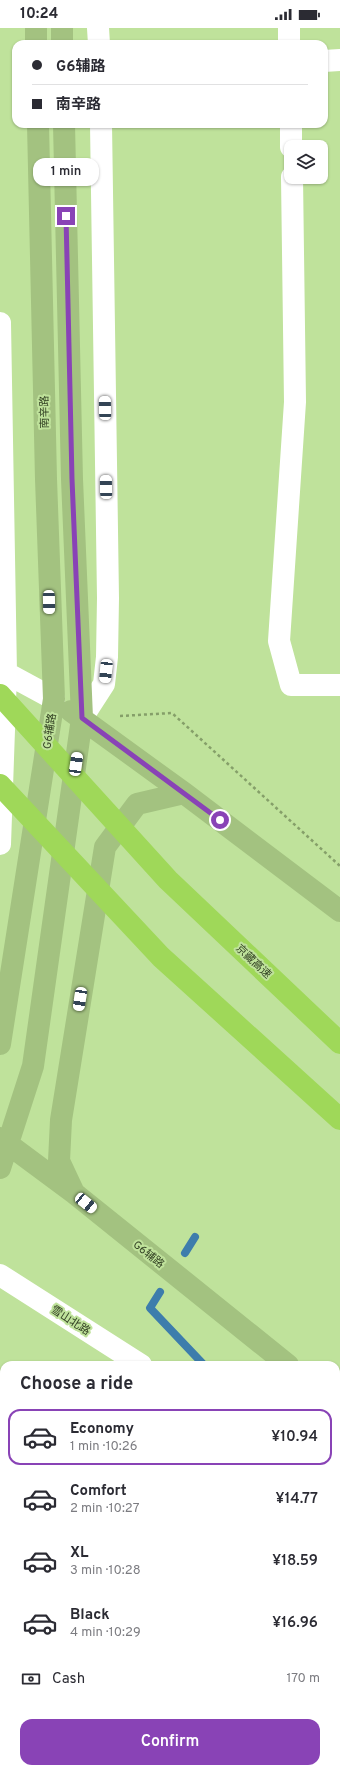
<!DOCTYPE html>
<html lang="en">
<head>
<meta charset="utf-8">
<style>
  body { margin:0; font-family:Overpass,"Noto Sans SC",sans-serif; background:#f2f2f3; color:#2b2b33; height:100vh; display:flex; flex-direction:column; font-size:15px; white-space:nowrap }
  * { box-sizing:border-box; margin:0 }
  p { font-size:13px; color:#7c7c81 }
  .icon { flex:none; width:22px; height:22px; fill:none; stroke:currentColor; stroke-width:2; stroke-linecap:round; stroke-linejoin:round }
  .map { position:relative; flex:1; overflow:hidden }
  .drawer { position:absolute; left:0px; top:1333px; width:340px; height:412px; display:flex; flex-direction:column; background:#fff; border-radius:12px 12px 0 0; box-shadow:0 1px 3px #0004 }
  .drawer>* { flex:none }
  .guide { position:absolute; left:12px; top:12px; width:316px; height:88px; border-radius:12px; box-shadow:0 1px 3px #0004; display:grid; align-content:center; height:88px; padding:0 20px; background:#fff }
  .controls { position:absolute; left:284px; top:112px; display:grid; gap:8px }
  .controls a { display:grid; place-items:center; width:44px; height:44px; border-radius:8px; background:#fff; box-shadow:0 1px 3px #0004; font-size:20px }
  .end { position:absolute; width:18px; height:18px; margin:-9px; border:5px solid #8943b6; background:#fff; box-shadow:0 0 0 2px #fff }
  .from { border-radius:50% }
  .bubble { position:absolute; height:28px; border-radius:12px; background:#fff; box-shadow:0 1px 3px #0004; font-size:13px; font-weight:600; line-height:28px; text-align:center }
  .car { position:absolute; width:12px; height:24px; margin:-12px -6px; border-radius:5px; box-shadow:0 0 3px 1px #0007; background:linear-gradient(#fff 24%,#345 0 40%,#fff 0 76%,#345 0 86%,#fff 0) }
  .guide b { display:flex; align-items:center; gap:14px; height:38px; font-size:15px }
  .guide b+b { border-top:1px solid #e1e1e2 }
  .guide i { width:10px; height:10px; background:#2b2b33 }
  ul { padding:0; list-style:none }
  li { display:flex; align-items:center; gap:12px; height:56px; margin:0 8px 6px; padding:0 12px; border:2px solid transparent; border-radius:12px }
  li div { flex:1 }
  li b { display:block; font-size:15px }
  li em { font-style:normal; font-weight:600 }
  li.selected { border-color:#8943b6 }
  li>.icon { width:36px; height:36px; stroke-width:1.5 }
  h2 { padding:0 20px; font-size:18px; line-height:48px }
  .pay { display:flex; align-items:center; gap:10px; height:44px; padding:0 20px; font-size:15px }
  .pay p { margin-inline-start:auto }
  .primary-button { display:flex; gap:8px; margin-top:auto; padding:8px 20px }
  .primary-button a { flex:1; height:46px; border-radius:12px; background:#8943b6; color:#fff; font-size:16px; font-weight:600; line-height:46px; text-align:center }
  .status { display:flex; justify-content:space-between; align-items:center; height:28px; padding:0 20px; background:#fff; direction:ltr }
  .status svg { height:11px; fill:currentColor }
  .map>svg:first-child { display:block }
</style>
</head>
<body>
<div class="status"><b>10:24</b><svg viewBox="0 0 49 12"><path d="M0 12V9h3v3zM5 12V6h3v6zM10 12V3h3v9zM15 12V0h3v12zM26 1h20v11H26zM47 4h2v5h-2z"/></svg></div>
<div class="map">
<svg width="340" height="1745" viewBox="0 0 340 1745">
  <rect width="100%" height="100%" fill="#bfe29b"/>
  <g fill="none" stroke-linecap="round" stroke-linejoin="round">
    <path stroke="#3d7dac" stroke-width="8" d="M185 1225 195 1209
      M160 1264 150 1280 204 1337
      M154 1741 163 1745"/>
    <path stroke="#859f69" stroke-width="2.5" stroke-dasharray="3 3" stroke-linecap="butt" d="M120 688 172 685 340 838"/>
    <path stroke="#fff" stroke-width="22" d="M98 0 99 16
      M289 0V16
      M324 33 340 32
      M291 96V119
      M292 149 295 374 279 613 291 657H340
      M0 295 6 645 0 816
      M6 645 54 671
      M82 690 104 656 107 629 108 570 101 96
      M0 1247 141 1337
      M0 1388 4 1390
      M336 1461 340 1463"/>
    <path stroke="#a3c280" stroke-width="22" d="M36 0V16
      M62 0V16
      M71 683 184 765 340 883
      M0 1016 54 671 46 451 38 96
      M0 1110 74 1165 288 1337
      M0 1140 33 1038 82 690 72 451 64 96
      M74 1165 59 1133 61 1092 105 819 137 776 184 765
      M336 1376 340 1379"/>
    <path stroke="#9fd859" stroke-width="22" d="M0 667 168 852 340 1015
      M0 757 161 929 340 1091"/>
  </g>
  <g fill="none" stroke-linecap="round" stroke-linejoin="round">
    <path stroke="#8943b6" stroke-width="5" d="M66 188 72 451 82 690 220 792"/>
  </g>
  <g text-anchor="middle" stroke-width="4" stroke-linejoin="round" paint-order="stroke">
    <g font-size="11" fill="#324023" stroke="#bfe29b">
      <text transform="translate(44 384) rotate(-91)" y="4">南辛路</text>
      <text transform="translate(49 703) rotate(-81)" y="4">G6辅路</text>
      <text transform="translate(254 933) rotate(43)" y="4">京藏高速</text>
      <text transform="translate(149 1226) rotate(39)" y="4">G6辅路</text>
      <text transform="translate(71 1292) rotate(33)" y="4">雪山北路</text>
    </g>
  </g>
</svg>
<div class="controls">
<a><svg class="icon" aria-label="layers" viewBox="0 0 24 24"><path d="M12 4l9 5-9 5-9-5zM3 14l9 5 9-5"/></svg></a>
</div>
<i class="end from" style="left:220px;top:792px"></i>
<i class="end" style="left:66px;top:188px"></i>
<div class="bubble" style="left:33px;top:130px;width:66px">1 min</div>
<i class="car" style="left:105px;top:380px;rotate:359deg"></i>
<i class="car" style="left:106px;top:459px;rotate:359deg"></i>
<i class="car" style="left:49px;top:574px;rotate:179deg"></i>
<i class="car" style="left:106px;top:643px;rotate:186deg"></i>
<i class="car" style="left:76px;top:736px;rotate:8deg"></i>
<i class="car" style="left:80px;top:971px;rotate:189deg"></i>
<i class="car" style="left:86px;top:1175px;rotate:129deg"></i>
<div class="guide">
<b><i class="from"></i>G6辅路</b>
<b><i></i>南辛路</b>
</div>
<section class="drawer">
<h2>Choose a ride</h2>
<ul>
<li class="selected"><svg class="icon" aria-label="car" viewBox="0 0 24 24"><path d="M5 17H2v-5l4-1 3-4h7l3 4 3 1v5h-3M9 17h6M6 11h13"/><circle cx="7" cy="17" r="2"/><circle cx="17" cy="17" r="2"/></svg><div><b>Economy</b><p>1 min · 10:26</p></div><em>¥10.94</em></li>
<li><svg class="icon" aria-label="car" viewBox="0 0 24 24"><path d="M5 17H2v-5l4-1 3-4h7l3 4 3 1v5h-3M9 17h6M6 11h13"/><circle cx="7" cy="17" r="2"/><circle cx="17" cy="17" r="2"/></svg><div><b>Comfort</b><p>2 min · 10:27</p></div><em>¥14.77</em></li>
<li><svg class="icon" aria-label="car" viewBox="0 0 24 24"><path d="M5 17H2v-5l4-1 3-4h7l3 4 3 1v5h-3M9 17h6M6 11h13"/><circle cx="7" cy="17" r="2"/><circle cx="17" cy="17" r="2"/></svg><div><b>XL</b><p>3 min · 10:28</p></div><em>¥18.59</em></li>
<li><svg class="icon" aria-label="car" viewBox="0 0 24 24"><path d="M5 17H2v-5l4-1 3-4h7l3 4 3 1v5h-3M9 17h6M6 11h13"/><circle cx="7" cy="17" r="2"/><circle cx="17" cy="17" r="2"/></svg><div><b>Black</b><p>4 min · 10:29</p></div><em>¥16.96</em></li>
</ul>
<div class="pay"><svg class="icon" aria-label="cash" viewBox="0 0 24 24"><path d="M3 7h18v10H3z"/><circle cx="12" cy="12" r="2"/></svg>Cash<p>170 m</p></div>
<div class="primary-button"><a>Confirm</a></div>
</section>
</div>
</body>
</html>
